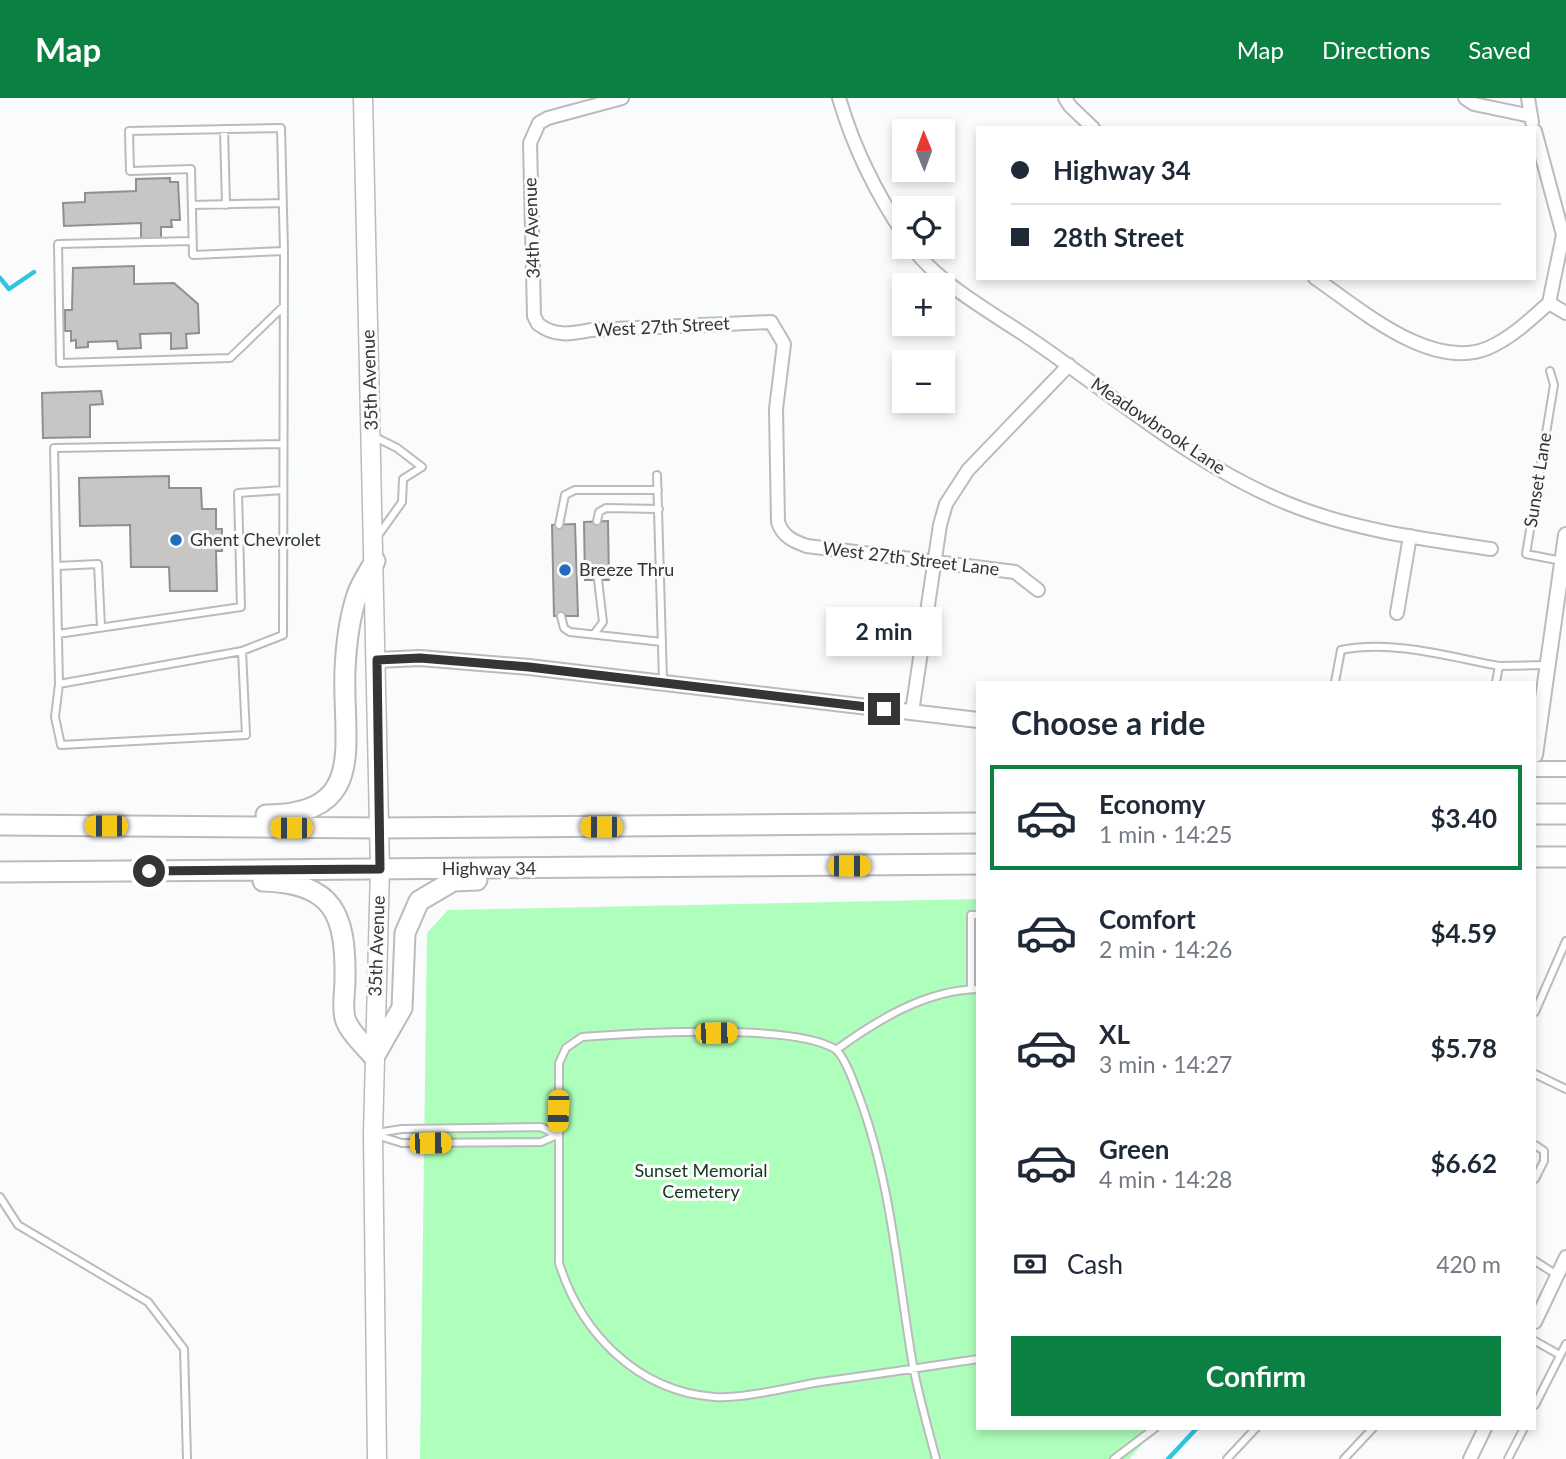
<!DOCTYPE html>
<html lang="en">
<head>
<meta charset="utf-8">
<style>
  body { margin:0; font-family:Lato,sans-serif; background:#f2f2f3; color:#1f2937; height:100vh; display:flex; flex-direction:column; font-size:26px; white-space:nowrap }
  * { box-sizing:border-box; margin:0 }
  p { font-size:23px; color:#747a83 }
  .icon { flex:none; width:38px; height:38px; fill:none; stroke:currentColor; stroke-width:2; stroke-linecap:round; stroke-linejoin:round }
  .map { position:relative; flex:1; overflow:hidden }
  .drawer { position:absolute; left:976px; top:583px; width:560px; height:749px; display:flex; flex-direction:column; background:#fff; border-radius:0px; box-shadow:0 4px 10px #0003 }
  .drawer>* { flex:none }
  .top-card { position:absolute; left:976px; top:28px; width:560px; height:154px; border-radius:0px; box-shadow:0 4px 10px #0003; display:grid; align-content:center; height:154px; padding:0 35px; background:#fff }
  .needle { width:46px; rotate:359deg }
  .fabs { position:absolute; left:892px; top:21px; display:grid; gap:14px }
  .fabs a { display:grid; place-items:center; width:63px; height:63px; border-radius:0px; background:#fff; box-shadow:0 4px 10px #0003; font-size:35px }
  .end { position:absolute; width:32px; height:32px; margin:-16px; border:9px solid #343535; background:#fff; box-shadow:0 0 0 4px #fff }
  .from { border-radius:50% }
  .bubble { position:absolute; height:49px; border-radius:0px; background:#fff; box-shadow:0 4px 10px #0003; font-size:23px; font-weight:700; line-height:49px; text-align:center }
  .car { position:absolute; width:21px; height:42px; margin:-21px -10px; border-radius:9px; box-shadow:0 0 5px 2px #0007; background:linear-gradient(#f5c518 24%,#345 0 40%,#f5c518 0 76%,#345 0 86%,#f5c518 0) }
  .top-card b { display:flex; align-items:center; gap:24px; height:66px; font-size:26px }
  .top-card b+b { border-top:2px solid #e0e1e3 }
  .top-card i { width:18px; height:18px; background:#1f2937 }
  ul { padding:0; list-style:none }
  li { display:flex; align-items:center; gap:21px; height:105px; margin:0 14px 10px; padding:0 21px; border:4px solid transparent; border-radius:0px }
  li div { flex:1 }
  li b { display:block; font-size:26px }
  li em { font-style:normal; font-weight:700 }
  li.on { border-color:#0b8043 }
  li>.icon { width:63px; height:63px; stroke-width:1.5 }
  h2 { padding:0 35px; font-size:32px; line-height:84px }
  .pay { display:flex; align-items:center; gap:18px; height:77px; padding:0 35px; font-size:26px }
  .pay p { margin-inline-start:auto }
  .action { display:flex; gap:14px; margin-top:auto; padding:14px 35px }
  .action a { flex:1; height:80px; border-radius:0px; background:#0b8043; color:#fff; font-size:28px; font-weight:700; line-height:80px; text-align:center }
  header { display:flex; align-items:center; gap:42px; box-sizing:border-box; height:98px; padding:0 35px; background:#0b8043; color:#fff }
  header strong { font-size:33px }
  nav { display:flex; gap:38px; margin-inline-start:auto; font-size:24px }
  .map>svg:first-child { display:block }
</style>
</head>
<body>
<header>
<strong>Map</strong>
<nav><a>Map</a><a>Directions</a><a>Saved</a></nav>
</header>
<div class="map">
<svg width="1566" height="1361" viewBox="0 0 1566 1361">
  <rect width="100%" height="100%" fill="#f9fbfc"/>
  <path fill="#aeffbb" d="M978 801V1330H1157L1129 1361H420L427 835 448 812Z"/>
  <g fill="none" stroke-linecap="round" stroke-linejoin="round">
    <path stroke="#31c6de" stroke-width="4.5" d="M0 180 9 191 34 174
      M1168 1361 1197 1330"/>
  </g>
  <path fill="#c8c6c5" stroke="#918f8f" stroke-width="2" d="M170 80V84H178L180 122H171L172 129H161V140L141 141V125L64 128 63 105 85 104V95L136 93V81Z
    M134 168V186L174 185 198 206 199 235 186 236 187 250 171 251V235L140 236 141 250 118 251 117 243 88 244V249L76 250V242L71 243V233H65V212H72L73 170Z
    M101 293 103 306 90 307V339L43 340 42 295Z
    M169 378V390H201L202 411H216V431H222V453H216L217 493H170L169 469H131L130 427 80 428 79 380Z
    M608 423 609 482H585L584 424Z
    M575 426 578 518H554L552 427Z"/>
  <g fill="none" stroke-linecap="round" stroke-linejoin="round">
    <defs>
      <path id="service" d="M224 31 226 107
        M192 107 283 105
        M193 143 58 146 60 265 230 260 284 208
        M1550 273 1554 287 1526 456 1562 463
        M373 338 397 350 422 369 403 381 402 404 377 439
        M657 377 663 583
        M597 423 599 414 606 410 659 411
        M559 427 565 397 575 392H658
        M57 468 98 466 101 529
        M561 518 564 530 570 534 662 544
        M58 536 241 509 238 395 283 392
        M594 536 603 524 598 482
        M242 553 246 637 61 647 55 619 59 586 54 350 283 346
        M1335 584 1341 552C1394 542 1446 558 1499 568
        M1496 584 1499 568 1546 567
        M59 586 242 553 283 537 284 153 281 30 129 33 130 73 191 71 193 157 284 153
        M971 891V817H978
        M1535 914 1566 843
        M836 952C877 922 926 892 978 891
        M1535 976 1566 991
        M376 1035 402 1031 541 1029 557 1037
        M376 1037 402 1045 541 1044 557 1037
        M1535 1047 1544 1053V1063L1535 1081
        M0 1099 18 1127 148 1204 184 1251 187 1361
        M1535 1163 1557 1177
        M1535 1243 1560 1257
        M1535 1307 1566 1246
        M936 1361C928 1330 919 1299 913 1268 897 1174 891 1078 855 988 851 977 844 958 835 951 793 925 635 935 582 939L566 950 559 965V1165C581 1235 637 1293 714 1299 742 1301 790 1289 820 1284 873 1277 925 1269 978 1261
        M1114 1361 1155 1330
        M1227 1361 1256 1330
        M1344 1361 1373 1330
        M1508 1361 1524 1330"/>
      <path id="minor" d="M622 0 548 20 539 25 530 45 534 218 538 226C555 239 570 236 591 232L771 224 784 246 776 311 778 424C783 439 793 443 807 448L1015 474 1038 492
        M839 0C854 51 875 94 905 138
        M1065 0 1070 8 1093 30
        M1465 0 1474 6 1531 18
        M1528 0 1532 24
        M1535 33 1563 137 1549 205
        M912 149C939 187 1000 219 1038 246 1119 302 1197 369 1289 406 1353 432 1424 441 1491 451
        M1315 180C1359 210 1431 274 1488 250 1511 240 1530 222 1549 205L1566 215
        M1397 515 1410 438
        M912 614 940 427 946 406 968 372 1069 267
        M1535 1224 1566 1159
        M1470 1361 1485 1330"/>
      <path id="tertiary" d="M377 562 420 560 529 569 978 622
        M1535 657 1566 437
        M1535 671H1566"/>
      <path id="secondary" d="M363 0 380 771 373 1036 377 1361"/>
      <path id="trunk" d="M1535 716H1566
        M266 717C369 717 342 645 345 572 346 549 350 518 357 497 361 485 369 474 375 463
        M0 727 379 730 978 725
        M1535 759H1566
        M0 774 978 766
        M263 783C334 785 346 816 345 882 345 893 342 909 345 920 348 933 366 949 374 959L402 910 405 835 419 803 453 783 477 782"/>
    </defs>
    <use href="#service" stroke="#b9bbbc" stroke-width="10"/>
    <use href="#minor" stroke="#b9bbbc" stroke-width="16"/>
    <use href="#tertiary" stroke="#b9bbbc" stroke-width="18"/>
    <use href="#secondary" stroke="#b9bbbc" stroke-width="21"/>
    <use href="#trunk" stroke="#b9bbbc" stroke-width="23"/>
    <use href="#service" stroke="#fff" stroke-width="6"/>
    <use href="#minor" stroke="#fff" stroke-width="12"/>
    <use href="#tertiary" stroke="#fff" stroke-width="14"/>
    <use href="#secondary" stroke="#fff" stroke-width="18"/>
    <use href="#trunk" stroke="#fff" stroke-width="19"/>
  </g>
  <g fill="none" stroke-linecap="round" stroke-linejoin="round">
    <path stroke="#343535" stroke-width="9" d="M149 773 380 771 377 562 420 560 529 569 884 611"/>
  </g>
  <g fill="#216dbc" stroke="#f9fbfc" stroke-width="2.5">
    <circle cx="176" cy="442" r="7"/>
    <circle cx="565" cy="472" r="7"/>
  </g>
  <g text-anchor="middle" stroke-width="6" stroke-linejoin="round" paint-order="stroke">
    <g font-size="18" fill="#343535" stroke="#f9fbfc">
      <text transform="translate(532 130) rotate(-92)" y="6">34th Avenue</text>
      <text transform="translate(662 229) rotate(-3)" y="6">West 27th Street</text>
      <text transform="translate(370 282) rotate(-92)" y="6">35th Avenue</text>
      <text transform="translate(1158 328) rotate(34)" y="6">Meadowbrook Lane</text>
      <text transform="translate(1538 382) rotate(-81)" y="6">Sunset Lane</text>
      <text transform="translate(911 461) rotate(7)" y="6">West 27th Street Lane</text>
      <text x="489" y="777">Highway 34</text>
      <text transform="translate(377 848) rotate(-88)" y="6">35th Avenue</text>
    </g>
    <g font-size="18" fill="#343535" stroke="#f9fbfc" text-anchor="start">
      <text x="190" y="448">Ghent Chevrolet</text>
      <text x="579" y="478">Breeze Thru</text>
    </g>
    <g font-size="18" fill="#15361c" stroke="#f9fbfc">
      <text x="701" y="1079">Sunset Memorial<tspan x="701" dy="21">Cemetery</tspan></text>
    </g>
  </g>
</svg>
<div class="fabs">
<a><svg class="needle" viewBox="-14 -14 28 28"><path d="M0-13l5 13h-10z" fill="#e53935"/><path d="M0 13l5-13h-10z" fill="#747a83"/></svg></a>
<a><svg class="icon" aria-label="locate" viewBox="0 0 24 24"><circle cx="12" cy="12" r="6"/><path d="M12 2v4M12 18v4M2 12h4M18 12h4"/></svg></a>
<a>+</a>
<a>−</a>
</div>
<i class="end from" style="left:149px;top:773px"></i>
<i class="end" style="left:884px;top:611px"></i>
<div class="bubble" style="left:826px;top:509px;width:116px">2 min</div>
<i class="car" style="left:106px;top:728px;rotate:270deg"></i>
<i class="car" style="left:601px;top:729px;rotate:270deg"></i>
<i class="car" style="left:291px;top:730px;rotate:270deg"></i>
<i class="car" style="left:849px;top:768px;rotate:90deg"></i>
<i class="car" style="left:716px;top:935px;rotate:89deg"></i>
<i class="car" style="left:558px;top:1013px;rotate:182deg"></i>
<i class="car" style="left:430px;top:1045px;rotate:89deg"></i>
<div class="top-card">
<b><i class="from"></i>Highway 34</b>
<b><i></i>28th Street</b>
</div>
<section class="drawer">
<h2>Choose a ride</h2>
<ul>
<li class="on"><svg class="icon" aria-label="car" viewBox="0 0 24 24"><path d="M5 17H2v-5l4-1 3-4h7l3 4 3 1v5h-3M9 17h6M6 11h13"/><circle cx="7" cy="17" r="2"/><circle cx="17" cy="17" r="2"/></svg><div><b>Economy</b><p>1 min · 14:25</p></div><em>$3.40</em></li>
<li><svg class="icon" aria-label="car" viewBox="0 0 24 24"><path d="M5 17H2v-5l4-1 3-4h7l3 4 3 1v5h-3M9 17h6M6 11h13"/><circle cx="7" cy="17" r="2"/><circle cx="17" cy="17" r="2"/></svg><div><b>Comfort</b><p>2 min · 14:26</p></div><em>$4.59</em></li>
<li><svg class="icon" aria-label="car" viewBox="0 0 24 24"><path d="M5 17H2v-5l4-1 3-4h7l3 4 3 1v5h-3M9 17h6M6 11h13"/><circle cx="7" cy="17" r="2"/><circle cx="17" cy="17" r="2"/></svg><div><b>XL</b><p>3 min · 14:27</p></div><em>$5.78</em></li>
<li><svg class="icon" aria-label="car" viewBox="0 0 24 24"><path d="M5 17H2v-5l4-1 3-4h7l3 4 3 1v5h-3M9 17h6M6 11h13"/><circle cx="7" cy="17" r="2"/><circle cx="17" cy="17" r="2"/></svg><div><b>Green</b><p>4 min · 14:28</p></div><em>$6.62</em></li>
</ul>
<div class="pay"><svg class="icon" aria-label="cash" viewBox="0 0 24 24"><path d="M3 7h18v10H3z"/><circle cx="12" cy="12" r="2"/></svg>Cash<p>420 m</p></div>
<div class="action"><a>Confirm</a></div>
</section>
</div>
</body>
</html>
